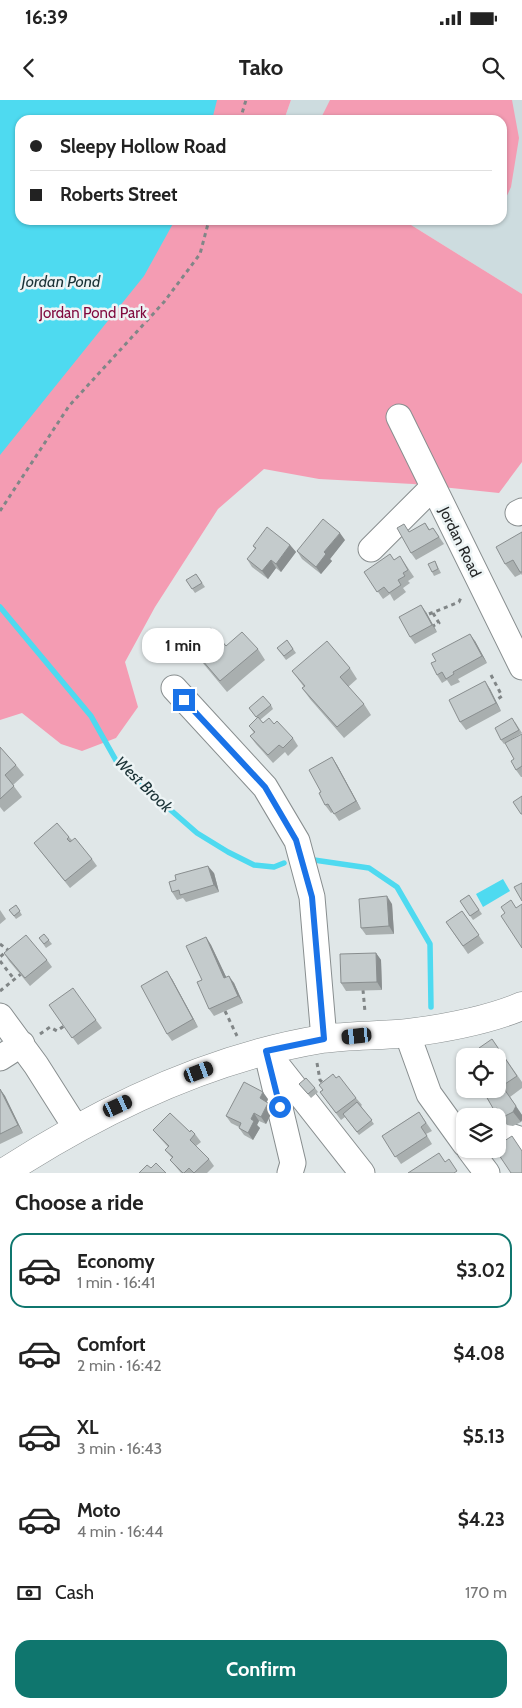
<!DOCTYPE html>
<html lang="en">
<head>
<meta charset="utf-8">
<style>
  body { margin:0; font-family:Cabin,sans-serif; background:#f2f2f2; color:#222; height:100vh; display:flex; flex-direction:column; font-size:19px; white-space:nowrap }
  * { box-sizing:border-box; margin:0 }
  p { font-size:16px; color:#767676 }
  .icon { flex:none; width:28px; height:28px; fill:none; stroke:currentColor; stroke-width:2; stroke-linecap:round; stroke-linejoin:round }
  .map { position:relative; height:1073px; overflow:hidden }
  .side { display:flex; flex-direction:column; background:#fff; flex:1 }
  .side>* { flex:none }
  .hud { position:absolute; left:15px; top:15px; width:492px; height:110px; border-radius:15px; box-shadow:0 1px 4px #0004; display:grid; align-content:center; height:110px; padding:0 15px; background:#fff }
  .buttons { position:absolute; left:456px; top:948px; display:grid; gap:10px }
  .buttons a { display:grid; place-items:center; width:50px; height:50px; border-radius:10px; background:#fff; box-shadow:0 1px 4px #0004; font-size:25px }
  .end { position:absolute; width:22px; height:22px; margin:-11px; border:6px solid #1a73e8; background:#fff; box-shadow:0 0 0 2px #fff }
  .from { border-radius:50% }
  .bubble { position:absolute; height:35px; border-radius:15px; background:#fff; box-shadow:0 1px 4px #0004; font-size:16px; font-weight:700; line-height:35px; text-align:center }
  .car { position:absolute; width:15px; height:30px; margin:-15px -8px; border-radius:6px; box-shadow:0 0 4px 1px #0007; background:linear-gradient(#222 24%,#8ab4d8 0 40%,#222 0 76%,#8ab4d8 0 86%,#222 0) }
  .hud b { display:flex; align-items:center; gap:18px; height:48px; font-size:19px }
  .hud b+b { border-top:1px solid #e0e0e0 }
  .hud i { width:12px; height:12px; background:#222 }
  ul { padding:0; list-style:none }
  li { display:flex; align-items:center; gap:15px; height:75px; margin:0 10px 8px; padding:0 5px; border:2px solid transparent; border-radius:15px }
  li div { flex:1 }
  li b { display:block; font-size:19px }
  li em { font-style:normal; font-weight:700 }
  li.current { border-color:#0f766e }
  li>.icon { width:45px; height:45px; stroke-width:1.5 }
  h2 { padding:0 15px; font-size:22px; line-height:60px }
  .pay { display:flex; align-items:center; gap:12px; height:55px; padding:0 15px; font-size:19px }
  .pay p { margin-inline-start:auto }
  .primary-button { display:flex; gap:10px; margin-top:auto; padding:10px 15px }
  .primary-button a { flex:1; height:58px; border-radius:15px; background:#0f766e; color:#fff; font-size:20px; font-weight:700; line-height:58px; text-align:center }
  .status { display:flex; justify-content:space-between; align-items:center; height:35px; padding:0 25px; background:#fff; direction:ltr }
  .status svg { height:14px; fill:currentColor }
  header { display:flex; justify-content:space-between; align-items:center; height:65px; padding:0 15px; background:#fff; font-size:22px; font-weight:700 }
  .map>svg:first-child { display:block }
</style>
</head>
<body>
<div class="status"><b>16:39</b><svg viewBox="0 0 49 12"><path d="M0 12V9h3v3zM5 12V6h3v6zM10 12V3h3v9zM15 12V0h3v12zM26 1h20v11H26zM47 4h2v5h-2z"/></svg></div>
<header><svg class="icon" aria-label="back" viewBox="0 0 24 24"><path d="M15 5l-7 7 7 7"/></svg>Tako<svg class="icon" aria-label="search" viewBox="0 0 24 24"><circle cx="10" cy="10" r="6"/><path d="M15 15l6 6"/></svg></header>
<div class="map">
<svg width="522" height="1073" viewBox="0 0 522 1073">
  <rect width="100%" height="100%" fill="#e0e7e8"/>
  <path fill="#cddcdf" d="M291 0H522V194L403 120H502V20H284Z"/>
  <path fill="#f49cb3" d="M0 0H291L284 20H20V120H403L522 194V362L499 393 413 384 319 379 264 369 218 409 155 507 125 562 138 607 116 638 82 651 61 644 22 613 0 620Z
    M330 0H512L519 38 511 87 503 104 502 20H323L322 16Z"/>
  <path fill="#4edaf0" d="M0 0H217L212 20H20V120H175L144 176 0 355Z
    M503 779 510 791 483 807 476 794Z"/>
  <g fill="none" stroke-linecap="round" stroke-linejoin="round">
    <path stroke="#4edaf0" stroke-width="5.5" d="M0 507 91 616 118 664 197 733 228 752 254 765 274 767 284 763
      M314 760 369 768 397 787 430 844 431 907"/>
    <defs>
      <path id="minor" d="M399 317 522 567
        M518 413 522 411
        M371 449 433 387
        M174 588 265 687 297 741 312 797 324 939
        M0 916 36 965 76 1028
        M407 933 429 994 465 1044
        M266 951 362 1073
        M0 958 22 944
        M268 958 293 1063 290 1073
        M498 1032 522 1040
        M469 1049 487 1073"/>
      <path id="major" d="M3 1073C100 1010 207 958 322 939 350 935 380 936 408 933 447 928 486 921 522 906"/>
    </defs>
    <use href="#minor" stroke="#888e8f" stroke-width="27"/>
    <use href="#major" stroke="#888e8f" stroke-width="29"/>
    <path stroke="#818687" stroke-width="3" stroke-dasharray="4 4" stroke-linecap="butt" d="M240 20 246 0
      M0 411 69 306 164 202 200 154 209 120
      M433 513 439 523 433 526
      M429 514 459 502 462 495
      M491 575 502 596 496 600
      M0 844 8 850 0 857
      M0 861 14 879
      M363 890 365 912
      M0 891 21 874
      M225 911 237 936
      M40 934 50 927 57 931 64 926
      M317 963 320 980 325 985"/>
    <use href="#minor" stroke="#fff" stroke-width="25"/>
    <use href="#major" stroke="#fff" stroke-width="28"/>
  </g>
  <path fill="#a9afaf" d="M425 423 430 430 433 428 444 444 416 460 411 453 410 432Z
    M522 432V475L521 474 515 477 505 464Z
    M345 440 330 459 332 461 321 474 302 459 297 451Z
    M290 445 296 452 281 472 276 468 268 479 252 467 247 459 255 449 253 446Z
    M400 456 414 477 408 481 410 483 403 488 406 492 394 501 390 494 383 499 364 472 394 460Z
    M435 461 441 473 434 476 432 472Z
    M196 474 205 487 195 493 186 480Z
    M426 512 437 532 415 544 410 537Z
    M287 540 296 553 286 560 277 548Z
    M475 541 487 563 458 579 460 582 451 586 447 580 442 583 437 575Z
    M190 546H226L258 549 265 560 227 592 197 556Z
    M350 568 357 579 348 587 364 604 371 615 344 638 310 599 302 588 304 587 292 571Z
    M490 589 501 611 466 630 460 622Z
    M271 605 273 609 260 620 263 623 274 624 293 638 298 646 288 656 285 652 273 663 256 644 250 636 254 633 249 626 257 618 249 608Z
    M515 622 522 633 504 644 501 640Z
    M522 634V677H521L516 670 514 659Z
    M0 647 16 665 24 675 13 685 22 697 4 712 0 707Z
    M332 657 337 665 361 709 339 721 333 712 331 713 325 705 321 692Z
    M69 737 72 740 92 759 97 766 70 788 34 743Z
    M214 773 219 792 186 802 183 798 177 800 172 792Z
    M469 795 482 814 473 820 460 801Z
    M392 804 394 834 366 835 361 828Z
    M16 805 22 815 16 819 9 810Z
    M0 810 6 819 0 824Z
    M462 811 484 843 468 854 446 822Z
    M44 834 52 844 46 848 39 838Z
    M206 837 211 845 226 877 234 883 243 903 214 916 209 909 202 880Z
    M4 853 47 860 52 867 30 886 9 861Z
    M376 853 381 860 382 890 346 891 341 883Z
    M172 879 198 927 172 941 167 934Z
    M49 905 96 920 102 928 78 945Z
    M492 939 522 982V988L510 997 522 1015V1020L521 1022 513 1026 507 1025 503 1020 501 1021 494 1010 482 990 480 991 479 989H498L484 954Z
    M336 978 356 998 362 1005 361 1006 374 1024 359 1035 345 1017 341 1020 320 992Z
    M299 984 315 988 318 992 311 998Z
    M0 989 5 996 23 1033 0 1044Z
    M268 999 267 1002 273 1010 266 1024 259 1021 257 1025 260 1028 253 1040 244 1035 239 1028V1027L231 1023 226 1016Z
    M419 1012 432 1031 426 1034 432 1044 401 1064 382 1036Z
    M153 1030 190 1032 195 1034 201 1042 196 1046 209 1059 214 1066 207 1073H181L176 1067 170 1060 172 1058 165 1050 168 1047 159 1037Z"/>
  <path fill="#898e8f" d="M340 433 345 440 330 459 332 461 321 474 316 467 324 452Z
    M290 445 296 452 281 472 276 464Z
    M271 460 276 468 268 479 262 471Z
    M421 505 426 512 437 532 432 525Z
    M470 534 475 541 487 563 482 556Z
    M485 581 490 589 501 611 496 603Z
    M332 657 337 665 361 709 356 701Z
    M208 766 214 773 219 792 214 785Z
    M387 796 392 804 394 834 389 826Z
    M206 837 211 845 230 885 224 878Z
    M376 853 381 860 382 890 377 882Z
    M167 871 172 879 198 927 193 919Z
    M229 876 234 883 243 903 238 896Z
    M502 986 522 1015V1020L521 1022 513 1012Z
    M0 989 5 996 23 1033 18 1025Z
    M263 992 268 999 265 1006 260 998Z
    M268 1003 273 1010 266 1024 261 1017Z
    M254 1013 259 1021 257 1025 260 1028 253 1040 248 1033 251 1019Z"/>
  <path fill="#c4cbcc" stroke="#898e8f" d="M323 419 340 433 324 452 326 454 316 467 297 451Z
    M425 423 429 430 433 428 439 437 411 453 397 428 404 424 409 432Z
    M267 427 290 445 276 464 271 460 262 471 247 459 256 448 253 446Z
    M522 432V472H520L513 460 505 464 496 447Z
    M390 454 394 460 400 456 408 470 403 473 405 476 398 480 401 485 389 493 384 487 377 492 364 472Z
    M435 461 438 469 432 472 428 464Z
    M196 474 202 483 192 489 186 480Z
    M421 505 432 525 410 537 399 517Z
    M211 528 226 546 242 532 258 549 220 581 190 546Z
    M470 534 482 556 453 572 454 574 446 579 442 572 437 575 431 563 436 561 432 554Z
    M287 540 293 549 284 556 277 548Z
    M327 541 350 568 340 577 364 604 337 627 302 588 305 586 292 571Z
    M485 581 496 603 460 622 449 600Z
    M263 596 271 605 256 617 249 608Z
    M258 617 263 623 269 618 274 624 277 621 293 638 283 648 279 645 268 655 250 636 255 632 249 626Z
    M512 618 519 630 501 640 495 628Z
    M522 634V666L516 670 511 661 514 659 505 643Z
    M0 647 16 665 5 675 14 686 0 699Z
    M332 657 356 701 334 714 328 704 325 705 319 693 321 692 309 670Z
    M522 696V714H521L513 702Z
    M57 723 69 737 67 739 70 742 75 738 92 759 65 781 34 743Z
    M208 766 214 785 180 795 179 790 172 792 169 782 176 780 175 775Z
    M522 783V801L514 787Z
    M469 795 479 810 470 816 460 801Z
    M387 796 389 826 361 828 359 799Z
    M511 800 516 808 522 804V848L501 816 505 813 501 807Z
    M16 805 20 811 14 816 9 810Z
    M462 811 479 835 463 846 446 822Z
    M44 834 49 840 44 844 39 838Z
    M26 835 47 860 25 878 4 853Z
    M206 837 224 878 229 876 238 896 209 909 197 882 202 880 186 846Z
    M376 853 377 882 341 883 340 854Z
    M167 871 193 919 167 934 141 886Z
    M73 888 96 920 72 938 49 905Z
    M492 939 517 976 502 986 516 1006 513 1012 505 1016 500 1015 497 1008 494 1010 482 989H498V956H479L484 954 479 948Z
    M475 952 477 956H467Z
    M465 957V966L462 959Z
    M333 974 336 978 339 976 356 998 336 1013 320 992 323 990 319 985Z
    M306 978 315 988 308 994 299 984Z
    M244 982 263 992 260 998 268 1003 261 1017 254 1013 251 1019 254 1021 248 1033 239 1028 241 1023 226 1016Z
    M0 989 18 1025 0 1034Z
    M357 1002 372 1020 357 1032 343 1014Z
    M419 1012 426 1023 421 1027 427 1036 395 1057 382 1036Z
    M170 1013 190 1032 191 1030 195 1034 190 1040 209 1059 194 1073 189 1068 184 1073H183L170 1060 173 1057 165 1050 169 1046 153 1030Z
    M512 1036 522 1051V1073H511L495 1049H498V1045Z
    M439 1053 445 1062 449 1059 457 1071 454 1073H408Z
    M156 1063 166 1073H139L147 1065 151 1068Z"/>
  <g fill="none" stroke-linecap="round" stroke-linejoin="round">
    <path stroke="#1a73e8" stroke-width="6" d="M184 600 265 687 296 740 312 797 324 939 266 951 280 1007"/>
  </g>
  <g text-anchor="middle" stroke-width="5" stroke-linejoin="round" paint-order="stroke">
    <g font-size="15" fill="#810b3f" stroke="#edf4f5">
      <text x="93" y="218">Jordan Pond Park</text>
    </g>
    <g font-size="15" fill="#252728" stroke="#edf4f5">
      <text transform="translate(460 442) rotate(64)" y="5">Jordan Road</text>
    </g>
    <g font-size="16" font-style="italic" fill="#193135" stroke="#edf4f5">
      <text x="61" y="187">Jordan Pond</text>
      <text transform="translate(144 684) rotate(44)" y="6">West Brook</text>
    </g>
  </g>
</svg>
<div class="buttons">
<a><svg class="icon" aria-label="locate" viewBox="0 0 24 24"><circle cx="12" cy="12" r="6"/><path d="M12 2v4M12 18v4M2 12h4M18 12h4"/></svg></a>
<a><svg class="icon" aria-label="layers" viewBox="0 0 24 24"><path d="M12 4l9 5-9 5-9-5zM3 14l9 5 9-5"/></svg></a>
</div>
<i class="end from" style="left:280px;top:1007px"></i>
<i class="end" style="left:184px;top:600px"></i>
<div class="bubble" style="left:142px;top:528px;width:82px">1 min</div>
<i class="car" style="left:357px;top:936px;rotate:264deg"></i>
<i class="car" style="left:199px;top:972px;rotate:69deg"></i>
<i class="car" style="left:118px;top:1006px;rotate:65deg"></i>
<div class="hud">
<b><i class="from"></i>Sleepy Hollow Road</b>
<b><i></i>Roberts Street</b>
</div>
</div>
<section class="side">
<h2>Choose a ride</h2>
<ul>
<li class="current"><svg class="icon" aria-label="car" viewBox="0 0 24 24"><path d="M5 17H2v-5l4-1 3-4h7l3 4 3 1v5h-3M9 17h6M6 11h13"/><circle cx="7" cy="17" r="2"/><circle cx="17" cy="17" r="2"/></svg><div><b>Economy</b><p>1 min · 16:41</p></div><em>$3.02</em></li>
<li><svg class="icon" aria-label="car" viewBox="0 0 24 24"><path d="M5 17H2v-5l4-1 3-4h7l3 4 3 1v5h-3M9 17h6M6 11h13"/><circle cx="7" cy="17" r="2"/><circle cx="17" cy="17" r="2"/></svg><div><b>Comfort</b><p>2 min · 16:42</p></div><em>$4.08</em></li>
<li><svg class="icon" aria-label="car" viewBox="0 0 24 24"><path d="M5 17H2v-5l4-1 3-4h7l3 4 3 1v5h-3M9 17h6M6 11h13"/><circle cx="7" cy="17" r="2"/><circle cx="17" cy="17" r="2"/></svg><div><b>XL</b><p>3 min · 16:43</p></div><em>$5.13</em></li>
<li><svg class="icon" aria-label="car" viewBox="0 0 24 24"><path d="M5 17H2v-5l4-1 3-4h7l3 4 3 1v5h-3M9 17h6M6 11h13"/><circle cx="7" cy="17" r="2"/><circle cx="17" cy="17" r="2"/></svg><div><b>Moto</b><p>4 min · 16:44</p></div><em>$4.23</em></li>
</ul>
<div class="pay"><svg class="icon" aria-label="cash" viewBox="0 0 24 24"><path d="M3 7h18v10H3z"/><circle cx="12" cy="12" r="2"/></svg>Cash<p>170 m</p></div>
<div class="primary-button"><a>Confirm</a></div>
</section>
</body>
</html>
